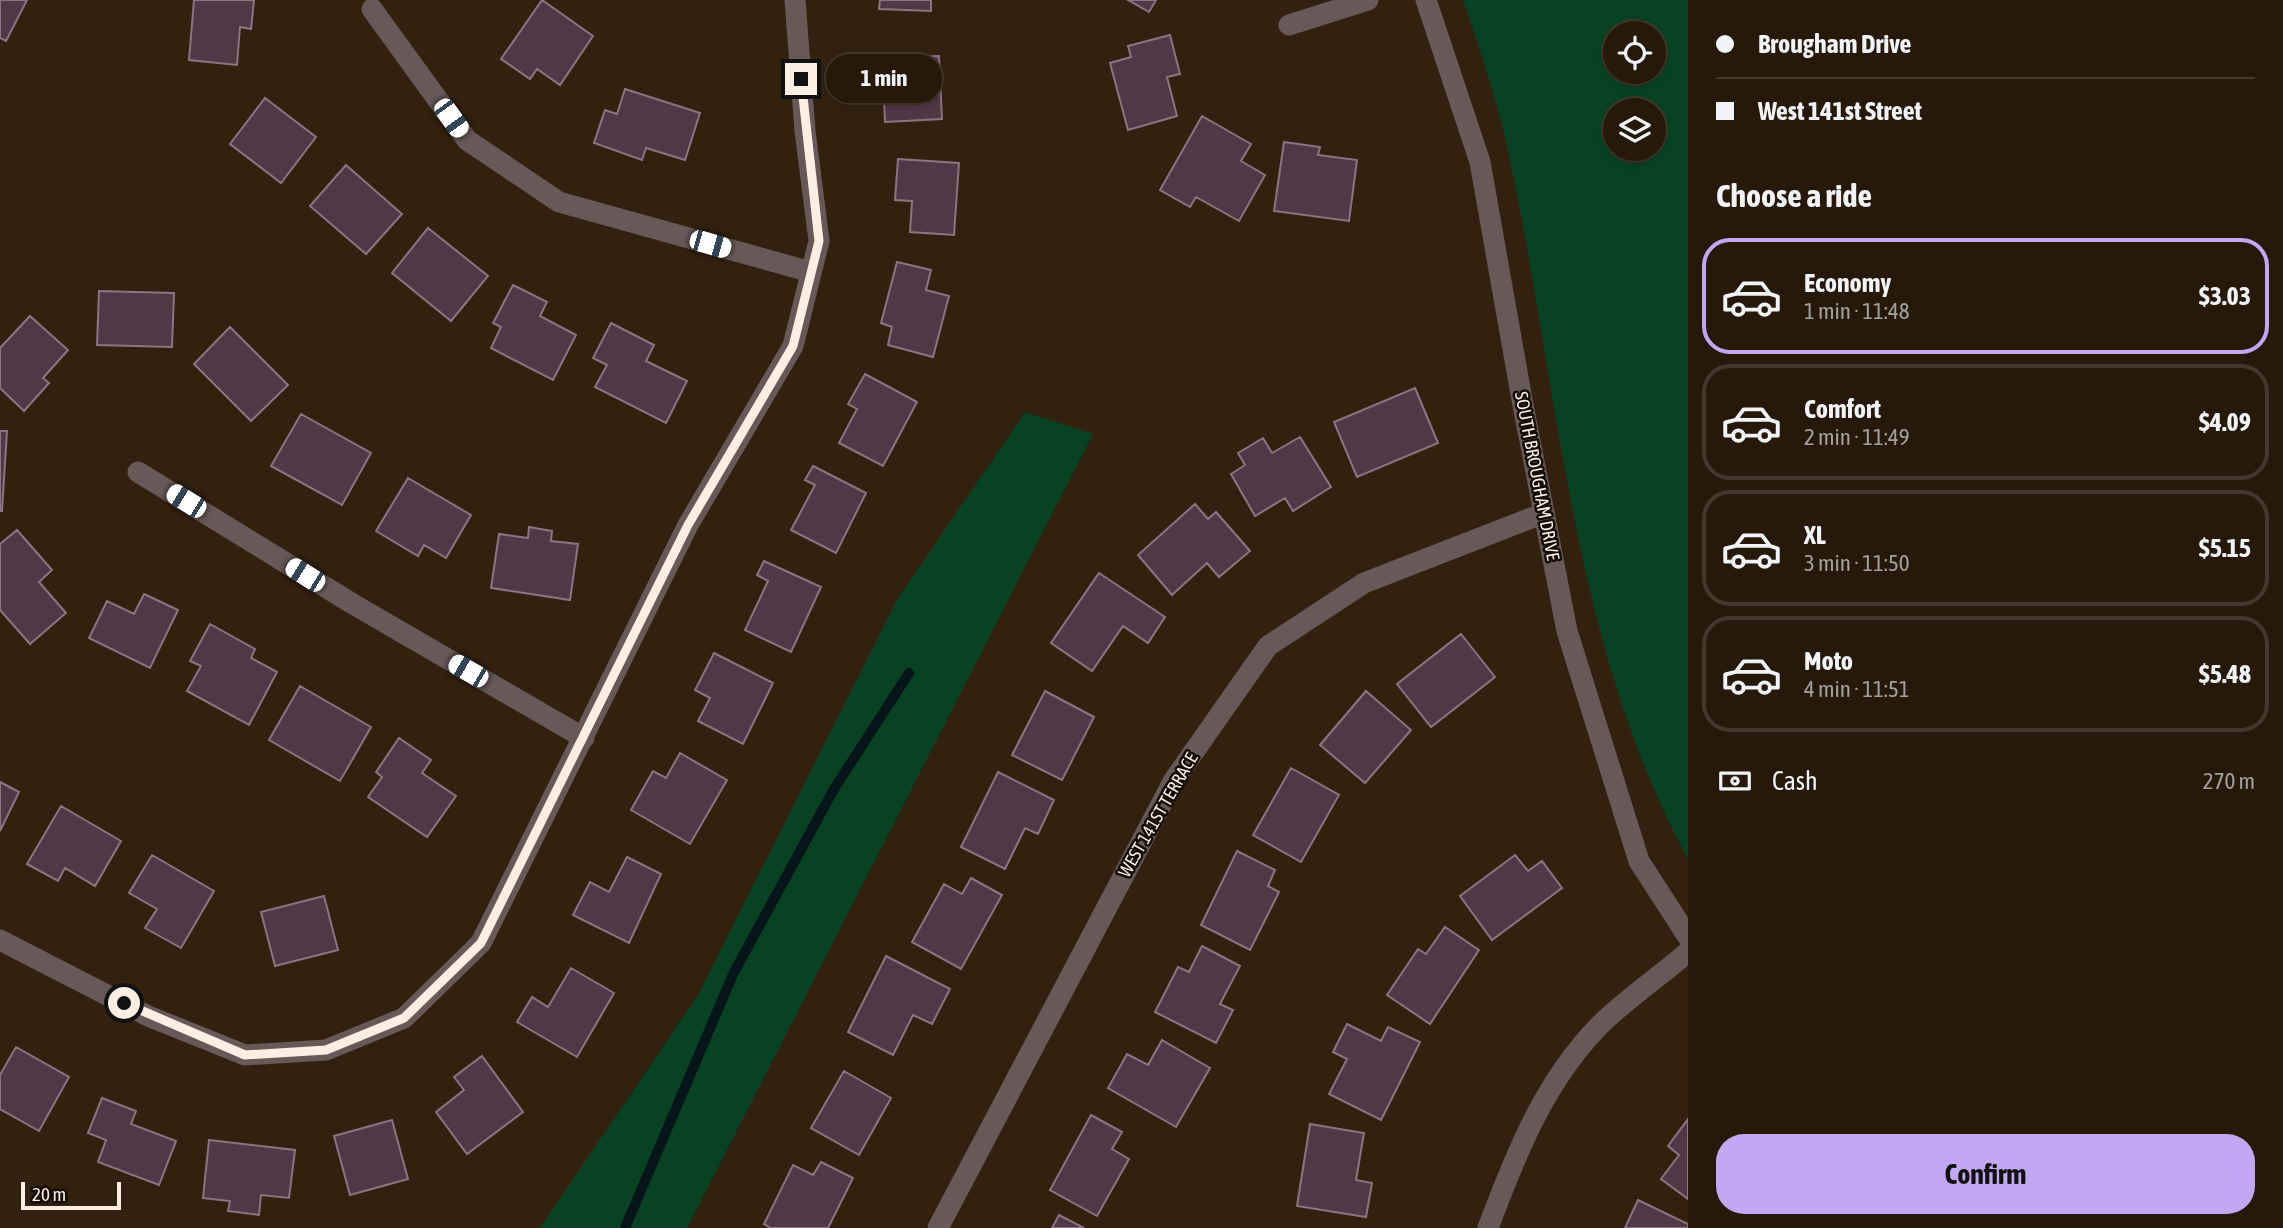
<!DOCTYPE html>
<html lang="en">
<head>
<meta charset="utf-8">
<style>
  body { margin:0; font-family:"Asap Condensed",sans-serif; background:#322618; color:#f1f3f6; height:100vh; display:flex; flex-direction:column; font-size:26px; white-space:nowrap }
  * { box-sizing:border-box; margin:0 }
  p { font-size:23px; color:#a4a09c }
  .icon { flex:none; width:38px; height:38px; fill:none; stroke:currentColor; stroke-width:2; stroke-linecap:round; stroke-linejoin:round }
  .map { position:relative; flex:1; overflow:hidden }
  .details { display:flex; flex-direction:column; background:#26190a; width:595px }
  .details>* { flex:none }
  .top-card { display:grid; align-content:center; height:154px; padding:0 28px; background:#26190a }
  .tools { position:absolute; left:1603px; top:21px; display:grid; gap:14px }
  .tools a { display:grid; place-items:center; width:63px; height:63px; border-radius:50%; background:#26190a; box-shadow:0 4px 10px #0003,0 0 0 2px #42382b; font-size:35px }
  .scale { position:absolute; left:21px; bottom:18px; width:100px; box-sizing:border-box; padding-left:7px; border:4px solid #fbefe4; border-top:0; font-size:19px; line-height:24px; white-space:nowrap; color:#fbefe4; -webkit-text-stroke:5px #140c05; paint-order:stroke }
  .end { position:absolute; width:32px; height:32px; margin:-16px; border:9px solid #fbefe4; background:#111; box-shadow:0 0 0 4px #111 }
  .from { border-radius:50% }
  .bubble { position:absolute; height:49px; border-radius:24px; background:#26190a; box-shadow:0 4px 10px #0003,0 0 0 2px #42382b; font-size:23px; font-weight:700; line-height:49px; text-align:center }
  .car { position:absolute; width:21px; height:42px; margin:-21px -10px; border-radius:9px; box-shadow:0 0 5px 2px #0007; background:linear-gradient(#fff 24%,#345 0 40%,#fff 0 76%,#345 0 86%,#fff 0) }
  .top-card b { display:flex; align-items:center; gap:24px; height:66px; font-size:26px }
  .top-card b+b { border-top:2px solid #42382b }
  .top-card i { width:18px; height:18px; background:#f1f3f6 }
  ul { padding:0; list-style:none }
  li { display:flex; align-items:center; gap:21px; height:116px; margin:0 14px 10px; padding:0 14px; border:4px solid #42382b; border-radius:28px }
  li div { flex:1 }
  li b { display:block; font-size:26px }
  li em { font-style:normal; font-weight:700 }
  li.current { border-color:#c2a8f2 }
  li>.icon { width:63px; height:63px; stroke-width:1.5 }
  h2 { padding:0 28px; font-size:32px; line-height:84px }
  .pay { display:flex; align-items:center; gap:18px; height:77px; padding:0 28px; font-size:26px }
  .pay p { margin-inline-start:auto }
  .primary-button { display:flex; gap:14px; margin-top:auto; padding:14px 28px }
  .primary-button a { flex:1; height:80px; border-radius:28px; background:#c2a8f2; color:#111; font-size:28px; font-weight:700; line-height:80px; text-align:center }
  main { display:flex; flex:1; min-height:0 }
  .map>svg:first-child { display:block }
</style>
</head>
<body>
<main>
<div class="map">
<svg width="1688" height="1228" viewBox="0 0 1688 1228">
  <rect width="100%" height="100%" fill="#32210e"/>
  <path fill="#094223" fill-rule="evenodd" d="M1463 0H1688V859C1569 640 1559 381 1506 142 1495 94 1479 47 1463 0ZM1615 33H1654V72H1615ZM1615 110H1654V149H1615Z
    M1025 412 1093 434 687 1228H540L698 995 897 600Z"/>
  <g fill="none" stroke-linecap="round" stroke-linejoin="round">
    <path stroke="#051519" stroke-width="10" d="M625 1228 734 972 834 789 909 673"/>
  </g>
  <path fill="#503846" stroke="#8e7382" stroke-width="2" d="M0 0H27L6 41 0 38Z
    M194 0H254L251 29 240 27 237 65 189 60Z
    M542 0 593 36 560 85 537 69 530 79 501 59Z
    M880 0H931V11L879 9Z
    M1128 0H1156L1149 12Z
    M1170 35 1180 74 1167 77 1177 116 1128 130 1110 63 1131 57 1128 46Z
    M939 56 942 119 885 122 882 58Z
    M625 89 700 113 685 160 646 148 642 160 594 143 605 110 617 114Z
    M265 98 316 137 281 183 230 144Z
    M1202 116 1251 144 1241 161 1265 175 1239 221 1196 197 1190 207 1160 190Z
    M1284 142 1320 147 1318 155 1357 160 1349 221 1274 211Z
    M898 159 959 163 954 235 910 232 912 201 895 200Z
    M346 165 402 214 366 254 310 206Z
    M428 228 488 276 451 321 392 273Z
    M897 262 931 270 926 290 949 296 933 357 888 345 892 327 881 323Z
    M513 285 547 302 540 316 576 335 553 380 491 348 501 327 493 323Z
    M99 291 174 293 172 347 97 345Z
    M30 316 68 350 43 378 49 383 24 411 0 388V348Z
    M611 323 654 345 646 361 687 381 666 423 595 387 607 365 593 358Z
    M230 327 288 385 251 421 194 364Z
    M865 374 917 402 883 466 839 443 857 409 848 404Z
    M1415 388 1438 443 1357 477 1334 422Z
    M301 414 371 453 342 505 271 466Z
    M0 431H7L2 511H0Z
    M1300 437 1331 487 1293 511 1285 498 1255 516 1231 474 1245 465 1238 453 1263 438 1272 453Z
    M813 466 866 493 836 553 791 530 815 485 805 480Z
    M408 478 471 515 446 558 424 545 418 556 376 531Z
    M1195 504 1208 519 1216 512 1250 551 1219 577 1207 563 1172 595 1138 555Z
    M529 527 552 531 551 541 578 544 570 600 491 588 499 534 528 538Z
    M17 530 52 570 39 582 66 613 30 644 0 610V544Z
    M764 561 821 587 791 652 745 630 768 581 757 575Z
    M1099 573 1165 617 1148 643 1123 626 1092 671 1051 643Z
    M144 594 178 610 150 668 89 638 107 601 134 614Z
    M210 624 255 649 251 658 277 672 249 725 187 691 201 666 190 661Z
    M1461 634 1495 677 1431 727 1397 684Z
    M714 653 773 683 743 744 698 721 710 698 695 690Z
    M300 686 371 727 340 781 269 740Z
    M1045 691 1094 717 1062 780 1012 755Z
    M1366 691 1411 730 1365 783 1320 745Z
    M399 738 431 760 422 773 456 796 427 837 368 797 382 777 376 772Z
    M680 753 727 780 690 844 631 810 653 771 666 778Z
    M1291 768 1339 795 1301 862 1253 835Z
    M998 772 1054 800 1038 834 1025 828 1005 869 961 847Z
    M0 782 19 792 0 831Z
    M61 806 121 841 95 886 65 868 58 881 27 864Z
    M1237 851 1275 870 1268 886 1279 892 1250 950 1201 925Z
    M152 855 214 891 181 948 145 928 157 909 129 893Z
    M1515 855 1528 871 1542 861 1562 888 1492 940 1460 896Z
    M627 857 661 874 629 943 573 915 590 882 609 892Z
    M971 878 1002 895 961 969 912 942 944 884 962 894Z
    M324 896 338 950 275 966 261 912Z
    M1445 927 1479 950 1430 1024 1387 995 1418 949 1426 954Z
    M1202 946 1240 966 1220 1004 1233 1010 1216 1043 1155 1012 1178 967 1189 972Z
    M886 956 950 989 932 1024 913 1015 893 1055 848 1032Z
    M571 968 614 993 577 1057 517 1022 532 997 548 1007Z
    M1347 1024 1381 1041 1388 1027 1420 1042 1381 1120 1329 1094 1347 1059 1333 1052Z
    M1162 1040 1210 1068 1176 1127 1108 1088 1127 1054 1148 1065Z
    M16 1047 69 1077 39 1131 0 1109V1075Z
    M482 1056 523 1112 467 1154 436 1112 464 1090 454 1077Z
    M844 1071 891 1098 859 1155 811 1128Z
    M102 1098 136 1111 131 1124 176 1141 159 1185 98 1162 106 1140 88 1133Z
    M1091 1115 1122 1132 1112 1149 1129 1159 1097 1216 1050 1190Z
    M1688 1119V1199L1661 1179 1679 1155 1668 1146Z
    M392 1120 408 1179 350 1195 334 1136Z
    M1310 1124 1364 1133 1356 1180 1372 1183 1366 1217 1297 1206Z
    M209 1140 295 1150 289 1198 261 1195 259 1215 228 1211 230 1201 203 1198Z
    M821 1162 853 1178 828 1228H771L764 1224 793 1165 813 1175Z
    M1638 1200 1688 1224V1228H1625Z
    M1059 1215 1084 1228H1052Z"/>
  <g fill="none" stroke-linecap="round" stroke-linejoin="round">
    <path stroke="#675958" stroke-width="21" d="M1426 0 1480 162 1522 400 1567 631 1639 861 1688 937
      M372 9 467 140 559 202 811 272
      M1289 25 1368 0
      M138 472 353 604 584 738
      M0 940 148 1016 245 1055 326 1050 404 1018 481 943 688 525 793 346 819 241 805 131 795 0
      M938 1228 1174 780 1268 646 1364 583 1544 513
      M1488 1228C1516 1153 1546 1077 1605 1020 1631 996 1661 975 1688 952"/>
  </g>
  <g fill="none" stroke-linecap="round" stroke-linejoin="round">
    <path stroke="#fbefe4" stroke-width="9" d="M124 1003 245 1055 326 1050 404 1018 481 943 688 525 793 346 819 241 801 79"/>
  </g>
  <g text-anchor="middle" stroke-width="5" stroke-linejoin="round" paint-order="stroke">
    <g font-size="18" fill="#fbefe4" stroke="#140c05">
      <text transform="translate(1537 476) rotate(79)" y="6">SOUTH BROUGHAM DRIVE</text>
      <text transform="translate(1158 815) rotate(-60)" y="6">WEST 141ST TERRACE</text>
    </g>
  </g>
</svg>
<div class="tools">
<a><svg class="icon" aria-label="locate" viewBox="0 0 24 24"><circle cx="12" cy="12" r="6"/><path d="M12 2v4M12 18v4M2 12h4M18 12h4"/></svg></a>
<a><svg class="icon" aria-label="layers" viewBox="0 0 24 24"><path d="M12 4l9 5-9 5-9-5zM3 14l9 5 9-5"/></svg></a>
</div>
<div class="scale">20 m</div>
<i class="end from" style="left:124px;top:1003px"></i>
<i class="end" style="left:801px;top:79px"></i>
<div class="bubble" style="left:826px;top:54px;width:116px">1 min</div>
<i class="car" style="left:451px;top:118px;rotate:144deg"></i>
<i class="car" style="left:710px;top:244px;rotate:106deg"></i>
<i class="car" style="left:186px;top:501px;rotate:302deg"></i>
<i class="car" style="left:305px;top:575px;rotate:302deg"></i>
<i class="car" style="left:468px;top:671px;rotate:300deg"></i>
</div>
<section class="details">
<div class="top-card">
<b><i class="from"></i>Brougham Drive</b>
<b><i></i>West 141st Street</b>
</div>
<h2>Choose a ride</h2>
<ul>
<li class="current"><svg class="icon" aria-label="car" viewBox="0 0 24 24"><path d="M5 17H2v-5l4-1 3-4h7l3 4 3 1v5h-3M9 17h6M6 11h13"/><circle cx="7" cy="17" r="2"/><circle cx="17" cy="17" r="2"/></svg><div><b>Economy</b><p>1 min · 11:48</p></div><em>$3.03</em></li>
<li><svg class="icon" aria-label="car" viewBox="0 0 24 24"><path d="M5 17H2v-5l4-1 3-4h7l3 4 3 1v5h-3M9 17h6M6 11h13"/><circle cx="7" cy="17" r="2"/><circle cx="17" cy="17" r="2"/></svg><div><b>Comfort</b><p>2 min · 11:49</p></div><em>$4.09</em></li>
<li><svg class="icon" aria-label="car" viewBox="0 0 24 24"><path d="M5 17H2v-5l4-1 3-4h7l3 4 3 1v5h-3M9 17h6M6 11h13"/><circle cx="7" cy="17" r="2"/><circle cx="17" cy="17" r="2"/></svg><div><b>XL</b><p>3 min · 11:50</p></div><em>$5.15</em></li>
<li><svg class="icon" aria-label="car" viewBox="0 0 24 24"><path d="M5 17H2v-5l4-1 3-4h7l3 4 3 1v5h-3M9 17h6M6 11h13"/><circle cx="7" cy="17" r="2"/><circle cx="17" cy="17" r="2"/></svg><div><b>Moto</b><p>4 min · 11:51</p></div><em>$5.48</em></li>
</ul>
<div class="pay"><svg class="icon" aria-label="cash" viewBox="0 0 24 24"><path d="M3 7h18v10H3z"/><circle cx="12" cy="12" r="2"/></svg>Cash<p>270 m</p></div>
<div class="primary-button"><a>Confirm</a></div>
</section>
</main>
</body>
</html>
